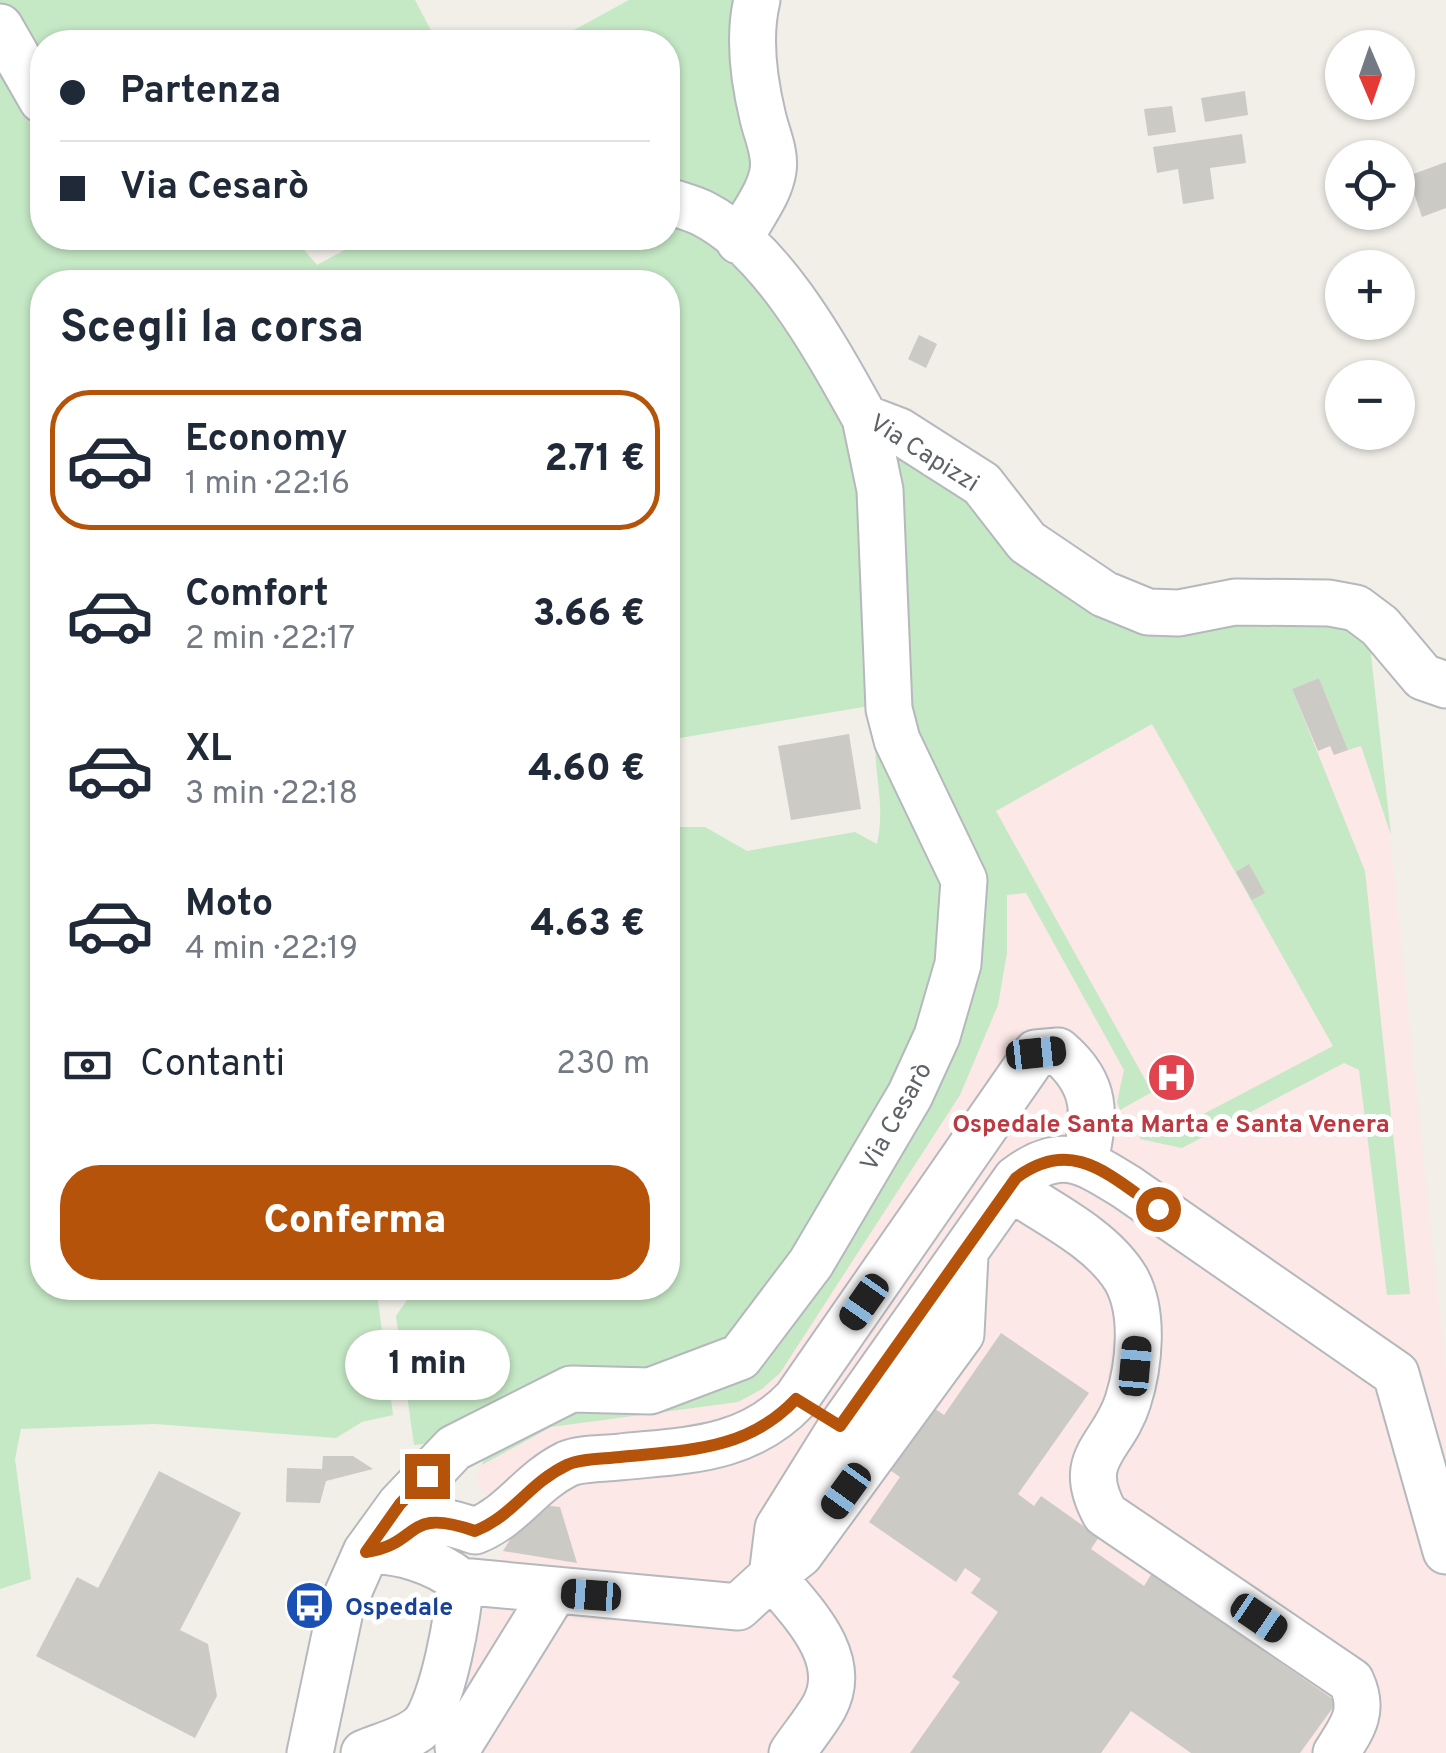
<!DOCTYPE html>
<html lang="it">
<head>
<meta charset="utf-8">
<style>
  body { margin:0; font-family:Overpass,sans-serif; background:#f6f6f7; color:#1f2937; height:100vh; display:flex; flex-direction:column; font-size:38px; white-space:nowrap }
  * { box-sizing:border-box; margin:0 }
  p { font-size:32px; color:#747a83 }
  .icon { flex:none; width:55px; height:55px; fill:none; stroke:currentColor; stroke-width:2; stroke-linecap:round; stroke-linejoin:round }
  .map { position:relative; flex:1; overflow:hidden }
  .details { position:absolute; left:30px; top:270px; width:650px; height:1030px; display:flex; flex-direction:column; background:#fff; border-radius:40px; box-shadow:0 2px 8px #0004 }
  .details>* { flex:none }
  .banner { position:absolute; left:30px; top:30px; width:650px; height:220px; border-radius:40px; box-shadow:0 2px 8px #0004; display:grid; align-content:center; height:220px; padding:0 30px; background:#fff }
  .needle { width:65px; rotate:178deg }
  .tools { position:absolute; left:1325px; top:30px; display:grid; gap:20px }
  .tools a { display:grid; place-items:center; width:90px; height:90px; border-radius:50%; background:#fff; box-shadow:0 2px 8px #0004; font-size:50px }
  .end { position:absolute; width:45px; height:45px; margin:-22px; border:12px solid #b45309; background:#fff; box-shadow:0 0 0 5px #fff }
  .from { border-radius:50% }
  .bubble { position:absolute; height:70px; border-radius:35px; background:#fff; box-shadow:0 2px 8px #0004; font-size:32px; font-weight:800; line-height:70px; text-align:center }
  .car { position:absolute; width:30px; height:60px; margin:-30px -15px; border-radius:12px; box-shadow:0 0 8px 2px #0007; background:linear-gradient(#222 24%,#8ab4d8 0 40%,#222 0 76%,#8ab4d8 0 86%,#222 0) }
  .banner b { display:flex; align-items:center; gap:35px; height:95px; font-size:38px }
  .banner b+b { border-top:2px solid #e0e1e3 }
  .banner i { width:25px; height:25px; background:#1f2937 }
  ul { padding:0; list-style:none }
  li { display:flex; align-items:center; gap:30px; height:140px; margin:0 20px 15px; padding:0 10px; border:5px solid transparent; border-radius:40px }
  li div { flex:1 }
  li b { display:block; font-size:38px }
  li em { font-style:normal; font-weight:800 }
  li.on { border-color:#b45309 }
  li>.icon { width:90px; height:90px; stroke-width:1.5 }
  h2 { padding:0 30px; font-size:45px; line-height:120px }
  .pay { display:flex; align-items:center; gap:25px; height:110px; padding:0 30px; font-size:38px }
  .pay p { margin-inline-start:auto }
  .primary-button { display:flex; gap:20px; margin-top:auto; padding:20px 30px }
  .primary-button a { flex:1; height:115px; border-radius:40px; background:#b45309; color:#fff; font-size:40px; font-weight:800; line-height:115px; text-align:center }
  .map>svg:first-child { display:block }
</style>
</head>
<body>
<div class="map">
<svg width="1446" height="1753" viewBox="0 0 1446 1753">
  <rect width="100%" height="100%" fill="#f1efe8"/>
  <path fill="#fce8e6" d="M1105 603 1368 628 1446 1374V1753H441L508 1531 476 1479 488 1442 666 1396 961 845Z"/>
  <path fill="#c5e8c5" d="M0 0H415L437 42H42V83L0 13Z
    M629 0H746L761 147 736 220 668 192V42H552Z
    M0 48 42 114V238H294L317 265 350 247 388 238H668V210L744 256 857 433 863 675 874 684 875 705 668 740V282H42V1288H383L377 1293 393 1415 362 1422 336 1438 155 1424 21 1429 15 1459 31 1579 0 1589Z
    M885 441 1105 603 1368 628 1391 835 1361 746 1348 750 1319 678 1292 689 1365 871 1410 1294 1387 1295 1359 1070 1344 1063 1182 1148 1140 1139 1138 1126 1163 1116 1173 1130 1333 1046 1152 724 996 811 1152 1092 1120 1110 1117 1102 1124 1070 1026 893 1007 895V953L998 1005 960 1095 780 1373 762 1389 738 1402 551 1427 482 1465 488 1442 545 1412 743 1367 964 978 904 734Z
    M877 723 944 856V968L894 1097 733 1345 443 1442 414 1445 396 1316 415 1288H668V827H705L747 851 855 832 877 844C887 799 870 767 877 723Z"/>
  <path fill="#cccac5" d="M1245 91 1248 115 1205 122 1201 98Z
    M1172 106 1176 132 1148 136 1144 109Z
    M1242 134 1246 163 1210 168 1214 199 1183 204 1178 169 1157 173 1153 147Z
    M1446 162V208L1422 217 1408 176Z
    M919 335 937 344 926 368 908 359Z
    M1319 678 1348 750 1334 755 1330 746 1318 751 1292 689Z
    M849 734 861 809 791 820 778 746Z
    M1249 864 1265 893 1252 900 1236 872Z
    M1001 1333 1089 1393 1018 1494 1034 1506 1041 1496 1099 1537 1091 1549 1144 1586 1152 1573 1337 1702 1300 1753H1191L1131 1711 1101 1753H910L960 1682 952 1677 998 1612 971 1593 981 1579 965 1568 956 1582 869 1522 900 1477 861 1450 904 1388 944 1415Z
    M323 1456H353L373 1469 326 1481 320 1503 286 1502 287 1468 322 1469Z
    M159 1471 241 1513 180 1630 208 1644 217 1696 195 1738 36 1656 77 1577 98 1588Z
    M532 1504 560 1507 577 1563 503 1551Z"/>
  <g fill="none" stroke-linecap="round" stroke-linejoin="round">
    <defs>
      <path id="minor" d="M0 27 42 100
        M668 201C679 205 693 208 704 214 774 250 828 352 865 418L899 431 982 484 1027 542 1104 594 1148 612 1179 613 1235 602 1329 603 1356 608 1380 626 1423 677 1446 685
        M739 241C749 218 769 196 773 171 776 153 767 135 763 118 754 81 748 37 757 0
        M1010 1188C1048 1213 1102 1239 1126 1279 1145 1313 1139 1366 1128 1401 1113 1449 1074 1457 1105 1514L1351 1681C1365 1711 1353 1727 1336 1753
        M387 1549C424 1521 430 1515 475 1531 513 1516 529 1483 567 1464 581 1458 604 1459 620 1457 687 1450 747 1451 796 1399L1036 1053 1058 1051C1098 1085 1095 1114 1085 1162
        M460 1581 738 1607 772 1576 778 1528 841 1427 1016 1179C1062 1144 1084 1161 1128 1188L1396 1374 1446 1551
        M458 1747 554 1592
        M310 1753 340 1611 366 1552 400 1505 454 1448 571 1389 650 1391 740 1357 811 1263 910 1095 937 1036 958 964 964 880 897 740 889 709 880 490 865 418
        M364 1753C380 1746 409 1739 422 1726 442 1707 460 1610 460 1581 437 1562 396 1548 366 1552
        M792 1753C802 1738 815 1723 824 1707 851 1658 801 1611 772 1576L800 1554 961 1334 965 1255"/>
    </defs>
    <use href="#minor" stroke="#b5b8bc" stroke-width="49"/>
    <use href="#minor" stroke="#fff" stroke-width="45"/>
  </g>
  <g fill="none" stroke-linecap="round" stroke-linejoin="round">
    <path stroke="#b45309" stroke-width="12" d="M427 1476 400 1504 366 1552C422 1544 403 1506 475 1531 513 1516 529 1483 567 1465 581 1458 604 1459 620 1457 687 1450 747 1451 796 1399L840 1426 1016 1178C1072 1136 1109 1175 1158 1209"/>
  </g>
  <defs>
    <symbol id="hospital-disc" viewBox="-11 -11 22 22"><circle r="9.5" fill="#e0444e" stroke="#fff"/><path d="M-5-5h3v3.5h4V-5h3V5h-3V1.5h-4V5h-3Z" fill="#fff"/></symbol>
    <symbol id="bus-disc" viewBox="-11 -11 22 22"><circle r="9.5" fill="#1a4fb4" stroke="#fff"/><path d="M-5-6H5V4H4V6H2V4H-2V6H-4V4H-5ZM-3.5-4V0h7V-4ZM-3.5 1.2v1.5H-2V1.2ZM2 1.2v1.5H3.5V1.2Z" fill="#fff"/></symbol>
  </defs>
  <g fill-rule="evenodd">
    <use href="#hospital-disc" x="1144" y="1050" width="55" height="55"/>
    <use href="#bus-disc" x="282" y="1578" width="55" height="55"/>
  </g>
  <g text-anchor="middle" stroke-width="10" stroke-linejoin="round" paint-order="stroke">
    <g font-size="25" fill="#5f6368" stroke="#fff">
      <text transform="translate(925 452) rotate(32)" y="9">Via Capizzi</text>
      <text transform="translate(895 1116) rotate(-61)" y="9">Via Cesarò</text>
    </g>
    <g font-size="25" font-weight="bold" fill="#be3a42" stroke="#fff">
      <text x="1171" y="1132">Ospedale Santa Marta e Santa Venera</text>
    </g>
    <g font-size="25" font-weight="bold" fill="#164399" stroke="#fff" text-anchor="start">
      <text x="345" y="1615">Ospedale</text>
    </g>
  </g>
</svg>
<div class="tools">
<a><svg class="needle" viewBox="-14 -14 28 28"><path d="M0-13l5 13h-10z" fill="#e53935"/><path d="M0 13l5-13h-10z" fill="#747a83"/></svg></a>
<a><svg class="icon" aria-label="locate" viewBox="0 0 24 24"><circle cx="12" cy="12" r="6"/><path d="M12 2v4M12 18v4M2 12h4M18 12h4"/></svg></a>
<a>+</a>
<a>−</a>
</div>
<i class="end from" style="left:1158px;top:1209px"></i>
<i class="end" style="left:427px;top:1476px"></i>
<div class="bubble" style="left:345px;top:1330px;width:165px">1 min</div>
<i class="car" style="left:1036px;top:1053px;rotate:84deg"></i>
<i class="car" style="left:864px;top:1302px;rotate:215deg"></i>
<i class="car" style="left:1135px;top:1366px;rotate:5deg"></i>
<i class="car" style="left:846px;top:1491px;rotate:216deg"></i>
<i class="car" style="left:591px;top:1595px;rotate:274deg"></i>
<i class="car" style="left:1259px;top:1618px;rotate:124deg"></i>
<div class="banner">
<b><i class="from"></i>Partenza</b>
<b><i></i>Via Cesarò</b>
</div>
<section class="details">
<h2>Scegli la corsa</h2>
<ul>
<li class="on"><svg class="icon" aria-label="car" viewBox="0 0 24 24"><path d="M5 17H2v-5l4-1 3-4h7l3 4 3 1v5h-3M9 17h6M6 11h13"/><circle cx="7" cy="17" r="2"/><circle cx="17" cy="17" r="2"/></svg><div><b>Economy</b><p>1 min · 22:16</p></div><em>2.71 €</em></li>
<li><svg class="icon" aria-label="car" viewBox="0 0 24 24"><path d="M5 17H2v-5l4-1 3-4h7l3 4 3 1v5h-3M9 17h6M6 11h13"/><circle cx="7" cy="17" r="2"/><circle cx="17" cy="17" r="2"/></svg><div><b>Comfort</b><p>2 min · 22:17</p></div><em>3.66 €</em></li>
<li><svg class="icon" aria-label="car" viewBox="0 0 24 24"><path d="M5 17H2v-5l4-1 3-4h7l3 4 3 1v5h-3M9 17h6M6 11h13"/><circle cx="7" cy="17" r="2"/><circle cx="17" cy="17" r="2"/></svg><div><b>XL</b><p>3 min · 22:18</p></div><em>4.60 €</em></li>
<li><svg class="icon" aria-label="car" viewBox="0 0 24 24"><path d="M5 17H2v-5l4-1 3-4h7l3 4 3 1v5h-3M9 17h6M6 11h13"/><circle cx="7" cy="17" r="2"/><circle cx="17" cy="17" r="2"/></svg><div><b>Moto</b><p>4 min · 22:19</p></div><em>4.63 €</em></li>
</ul>
<div class="pay"><svg class="icon" aria-label="cash" viewBox="0 0 24 24"><path d="M3 7h18v10H3z"/><circle cx="12" cy="12" r="2"/></svg>Contanti<p>230 m</p></div>
<div class="primary-button"><a>Conferma</a></div>
</section>
</div>
</body>
</html>
